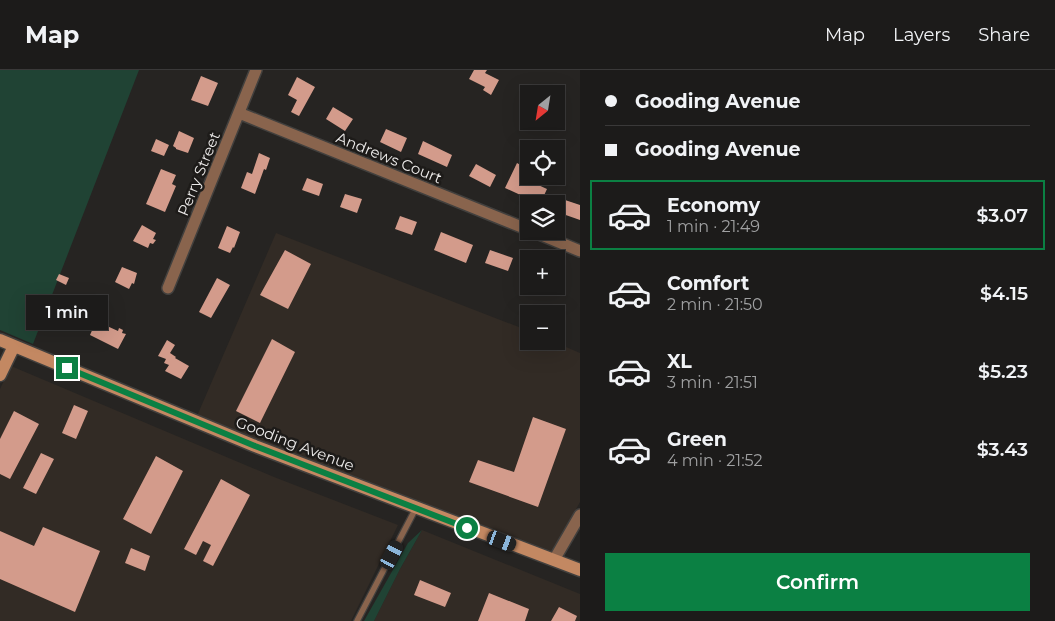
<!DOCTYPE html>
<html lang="en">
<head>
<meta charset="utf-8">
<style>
  body { margin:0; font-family:Montserrat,sans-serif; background:#252423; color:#f1f3f6; height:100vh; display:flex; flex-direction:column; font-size:19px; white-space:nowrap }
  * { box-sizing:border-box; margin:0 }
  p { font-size:16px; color:#a0a1a2 }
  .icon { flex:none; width:28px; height:28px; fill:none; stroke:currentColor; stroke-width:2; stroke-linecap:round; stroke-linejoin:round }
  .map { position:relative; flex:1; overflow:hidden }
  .side { display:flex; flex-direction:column; background:#1c1b1a; width:475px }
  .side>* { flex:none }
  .top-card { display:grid; align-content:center; height:110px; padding:0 25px; background:#1c1b1a }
  .needle { width:32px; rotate:210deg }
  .tools { position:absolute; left:520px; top:15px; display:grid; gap:10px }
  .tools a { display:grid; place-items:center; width:45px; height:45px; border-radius:0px; background:#1c1b1a; box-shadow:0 5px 20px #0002,0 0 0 1px #3a3939; font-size:25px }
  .end { position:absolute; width:22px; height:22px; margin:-11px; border:6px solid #0b8043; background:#fff; box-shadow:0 0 0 2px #fff }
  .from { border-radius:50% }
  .bubble { position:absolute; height:35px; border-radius:0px; background:#1c1b1a; box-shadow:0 5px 20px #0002,0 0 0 1px #3a3939; font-size:16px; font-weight:600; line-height:35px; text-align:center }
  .car { position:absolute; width:15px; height:30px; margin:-15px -8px; border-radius:6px; box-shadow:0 0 4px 1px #0007; background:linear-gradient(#222 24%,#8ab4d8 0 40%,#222 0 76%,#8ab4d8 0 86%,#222 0) }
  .top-card b { display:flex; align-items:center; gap:18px; height:48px; font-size:19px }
  .top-card b+b { border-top:1px solid #3a3939 }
  .top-card i { width:12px; height:12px; background:#f1f3f6 }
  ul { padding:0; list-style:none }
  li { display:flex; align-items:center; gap:15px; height:70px; margin:0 10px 8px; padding:0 15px; border:2px solid transparent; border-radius:0px }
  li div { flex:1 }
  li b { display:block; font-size:19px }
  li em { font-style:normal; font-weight:600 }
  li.current { border-color:#0b8043 }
  li>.icon { width:45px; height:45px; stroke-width:1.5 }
  .action { display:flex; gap:10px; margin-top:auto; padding:10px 25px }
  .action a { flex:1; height:58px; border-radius:0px; background:#0b8043; color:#fff; font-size:20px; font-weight:600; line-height:58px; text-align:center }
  header { display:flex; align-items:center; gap:30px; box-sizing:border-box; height:70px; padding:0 25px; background:#1c1b1a; border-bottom:1px solid #3a3939 }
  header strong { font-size:24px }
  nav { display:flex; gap:28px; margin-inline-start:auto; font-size:18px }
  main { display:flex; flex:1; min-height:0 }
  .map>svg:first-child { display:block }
</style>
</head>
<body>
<header>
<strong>Map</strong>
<nav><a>Map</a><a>Layers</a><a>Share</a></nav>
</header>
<main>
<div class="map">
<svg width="580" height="551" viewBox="0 0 580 551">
  <rect width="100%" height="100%" fill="#262422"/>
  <path fill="#322b25" d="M276 163 529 261V271H552L580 283V432L552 484 197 346Z
    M11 296 274 407 398 455 351 551H0V319Z
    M422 460 580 524V551H374L400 499Z"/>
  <path fill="#204334" d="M0 0H139L33 274 0 260Z
    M422 460 400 499 374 551H364L408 473Z"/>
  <path fill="#d39b8b" d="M474 0H487L485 3 499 10 491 25 483 20 485 17 469 9Z
    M201 6 218 13 208 36 191 30Z
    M297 7 315 17 299 46 291 42 297 30 288 25Z
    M333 37 353 49 345 61 326 49Z
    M386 59 407 68 401 82 380 72Z
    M179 61 194 68 188 83 176 79V78L173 76Z
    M156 69 169 75 164 86 151 81Z
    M423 71 452 85 447 97 418 84Z
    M259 83 270 88 266 100 264 99 255 124 241 118 247 102 252 104Z
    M517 93 526 98 523 103 538 111 536 114 547 119 540 134 505 118Z
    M476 94 496 105 490 117 469 106Z
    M161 99 176 105 172 114 176 116 165 142 146 134Z
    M307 108 323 114 319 126 302 120Z
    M345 124 362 129 357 143 340 137Z
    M565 130 580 135V150L560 143Z
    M400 146 417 152 412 165 395 159Z
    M142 155 156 163 153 169 156 170 153 174 150 173 148 178 133 171Z
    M227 156 240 162 234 178 233 177 230 183 218 178Z
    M441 162 473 175 466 193 434 180Z
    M285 180 311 194 288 239 260 225Z
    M490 180 513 188 508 201 485 193Z
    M122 197 137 203 134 214 132 213 129 219 115 212Z
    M59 204 69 208 66 215 56 210Z
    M217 208 230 215 211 248 199 242Z
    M56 234 79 245 72 258 54 249 57 243 53 240Z
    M98 247 105 251 102 257 106 259 107 256 118 261 119 258 123 260 122 263 126 264 118 279 90 265Z
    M272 269 295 282 260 353 236 341Z
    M167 270 175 275 170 283 176 287 175 288 189 296 181 309 165 301 169 295 164 293 166 289 158 286Z
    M74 335 88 341 76 369 62 363Z
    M14 341 39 354 10 409 0 404V369Z
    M533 347 566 359 538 437 469 412 478 390 514 402Z
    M41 383 54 389 36 424 23 418Z
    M156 386 183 401 151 464 123 449Z
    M221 409 250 425 213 496 203 491 211 475 203 471 196 485 184 479Z
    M43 457 100 481 75 542 0 509V461L34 476Z
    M131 478 150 486 145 501 125 493Z
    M420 510 451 523 445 537 414 525Z
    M489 523 529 539 525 551H478Z
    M559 537 577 546 575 551H551Z"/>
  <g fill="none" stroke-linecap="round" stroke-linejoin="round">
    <defs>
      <path id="lane" d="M357 551 416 438"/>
      <path id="street" d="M239 43 529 160
        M532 161 580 181
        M168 218 256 0
        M554 490 580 445"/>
      <path id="secondary" d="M0 270 255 376 580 500
        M0 305 14 276"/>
    </defs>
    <use href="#lane" stroke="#42403e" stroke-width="8"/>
    <use href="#street" stroke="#42403e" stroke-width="14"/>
    <use href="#secondary" stroke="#42403e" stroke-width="15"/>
    <use href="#lane" stroke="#89644d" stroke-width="5.5"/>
    <use href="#street" stroke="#89644d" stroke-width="11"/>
    <use href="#secondary" stroke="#c38862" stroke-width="12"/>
  </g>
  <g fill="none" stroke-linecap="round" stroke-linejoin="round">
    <path stroke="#0b8043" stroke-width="6" d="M67 298 255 376 467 458"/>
  </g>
  <g text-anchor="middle" stroke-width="5" stroke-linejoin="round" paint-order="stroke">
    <g font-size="15" fill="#edebea" stroke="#1d1b19">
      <text transform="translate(389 88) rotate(22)" y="5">Andrews Court</text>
      <text transform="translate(199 104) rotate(-68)" y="5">Perry Street</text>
      <text transform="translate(295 374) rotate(21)" y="5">Gooding Avenue</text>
    </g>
  </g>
</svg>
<div class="tools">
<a><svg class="needle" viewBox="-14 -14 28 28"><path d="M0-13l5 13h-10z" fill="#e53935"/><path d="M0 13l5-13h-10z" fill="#a0a1a2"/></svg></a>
<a><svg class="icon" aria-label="locate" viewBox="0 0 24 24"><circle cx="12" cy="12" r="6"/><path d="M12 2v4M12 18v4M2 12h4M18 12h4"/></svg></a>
<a><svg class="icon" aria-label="layers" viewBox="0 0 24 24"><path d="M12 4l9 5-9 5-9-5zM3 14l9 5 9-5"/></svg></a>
<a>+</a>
<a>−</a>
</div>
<i class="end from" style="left:467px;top:458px"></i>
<i class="end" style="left:67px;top:298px"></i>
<div class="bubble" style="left:26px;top:225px;width:82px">1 min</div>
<i class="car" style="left:502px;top:471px;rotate:111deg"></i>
<i class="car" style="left:392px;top:485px;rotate:28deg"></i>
</div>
<section class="side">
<div class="top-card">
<b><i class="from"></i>Gooding Avenue</b>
<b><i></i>Gooding Avenue</b>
</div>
<ul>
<li class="current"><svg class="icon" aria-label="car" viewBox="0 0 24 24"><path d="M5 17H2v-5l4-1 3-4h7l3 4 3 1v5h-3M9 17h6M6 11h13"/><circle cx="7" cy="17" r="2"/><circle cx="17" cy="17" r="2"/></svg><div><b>Economy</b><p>1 min · 21:49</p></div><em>$3.07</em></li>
<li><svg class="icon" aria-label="car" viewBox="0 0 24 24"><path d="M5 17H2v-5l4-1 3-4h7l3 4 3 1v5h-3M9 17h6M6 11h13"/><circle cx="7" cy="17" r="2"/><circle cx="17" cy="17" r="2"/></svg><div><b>Comfort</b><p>2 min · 21:50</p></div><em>$4.15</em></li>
<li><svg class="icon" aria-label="car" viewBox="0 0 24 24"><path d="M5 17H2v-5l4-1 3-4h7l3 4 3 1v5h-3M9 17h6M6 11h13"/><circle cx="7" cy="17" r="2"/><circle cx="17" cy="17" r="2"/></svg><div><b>XL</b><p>3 min · 21:51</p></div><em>$5.23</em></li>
<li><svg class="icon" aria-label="car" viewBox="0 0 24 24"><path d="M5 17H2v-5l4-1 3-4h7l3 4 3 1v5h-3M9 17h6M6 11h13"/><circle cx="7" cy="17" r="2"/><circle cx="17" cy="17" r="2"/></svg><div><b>Green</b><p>4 min · 21:52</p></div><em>$3.43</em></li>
</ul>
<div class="action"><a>Confirm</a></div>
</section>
</main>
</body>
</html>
